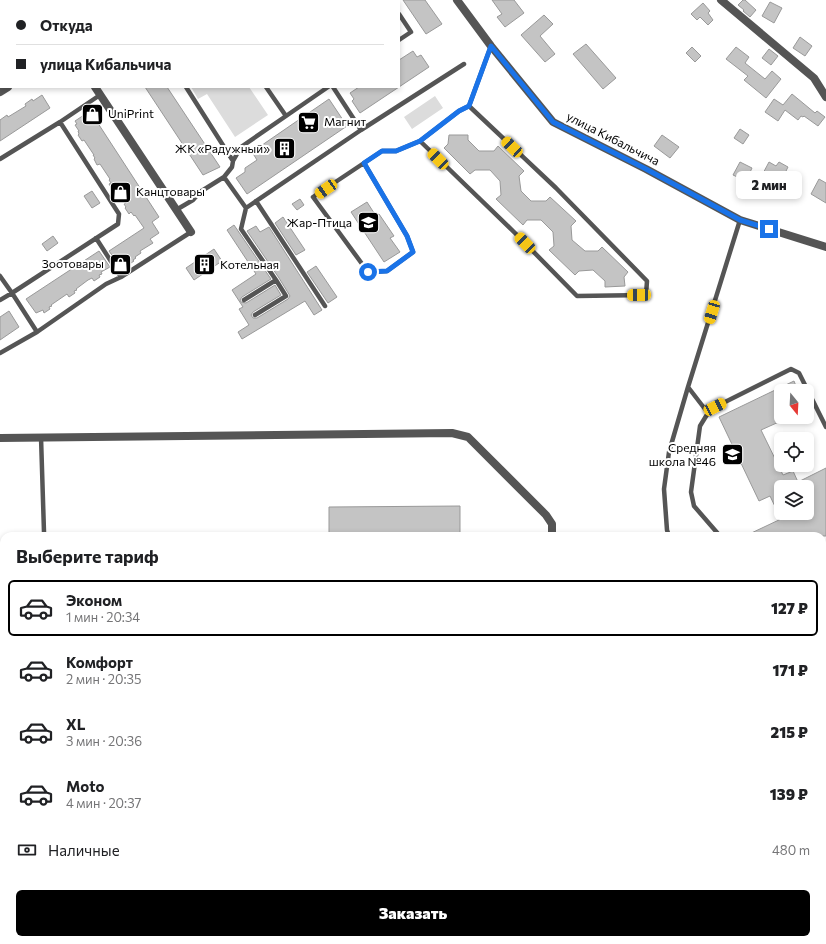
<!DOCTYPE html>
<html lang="ru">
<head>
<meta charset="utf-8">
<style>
  body { margin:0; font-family:Commissioner,sans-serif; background:#f2f2f2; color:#202124; height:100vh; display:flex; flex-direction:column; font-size:15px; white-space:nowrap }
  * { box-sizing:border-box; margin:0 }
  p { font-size:13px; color:#757577 }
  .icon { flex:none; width:22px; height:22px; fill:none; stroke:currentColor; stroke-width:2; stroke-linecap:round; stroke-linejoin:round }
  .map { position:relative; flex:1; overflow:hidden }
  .drawer { position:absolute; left:0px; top:532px; width:826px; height:412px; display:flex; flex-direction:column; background:#fff; border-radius:12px 12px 0 0; box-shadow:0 2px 6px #0003 }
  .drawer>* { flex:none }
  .top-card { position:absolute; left:0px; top:0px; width:400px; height:88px; box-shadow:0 2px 6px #0003; display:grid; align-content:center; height:88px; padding:0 16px; background:#fff }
  .needle { width:26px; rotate:162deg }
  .buttons { position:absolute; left:774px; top:384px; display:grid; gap:8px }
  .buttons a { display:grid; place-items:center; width:40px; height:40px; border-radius:6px; background:#fff; box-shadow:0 2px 6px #0003; font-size:20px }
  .end { position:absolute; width:18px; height:18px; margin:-9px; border:5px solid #1a73e8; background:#fff; box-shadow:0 0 0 2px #fff }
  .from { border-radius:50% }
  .bubble { position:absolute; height:28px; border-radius:6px; background:#fff; box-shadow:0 2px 6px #0003; font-size:13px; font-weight:800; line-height:28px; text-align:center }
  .car { position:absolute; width:12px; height:24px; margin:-12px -6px; border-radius:5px; box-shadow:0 0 3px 1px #0007; background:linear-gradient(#f5c518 24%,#345 0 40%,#f5c518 0 76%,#345 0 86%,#f5c518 0) }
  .top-card b { display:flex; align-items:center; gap:14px; height:38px; font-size:15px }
  .top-card b+b { border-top:1px solid #e0e0e0 }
  .top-card i { width:10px; height:10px; background:#202124 }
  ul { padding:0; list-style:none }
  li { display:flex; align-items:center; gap:12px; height:56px; margin:0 8px 6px; padding:0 8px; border:2px solid transparent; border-radius:6px }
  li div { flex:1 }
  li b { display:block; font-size:15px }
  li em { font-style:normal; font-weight:800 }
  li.on { border-color:#000 }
  li>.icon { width:36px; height:36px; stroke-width:1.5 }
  h2 { padding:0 16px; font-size:18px; line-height:48px }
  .pay { display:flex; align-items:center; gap:10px; height:44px; padding:0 16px; font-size:15px }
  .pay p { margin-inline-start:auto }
  .action { display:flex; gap:8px; margin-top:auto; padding:8px 16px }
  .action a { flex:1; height:46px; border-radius:6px; background:#000; color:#fff; font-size:16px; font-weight:800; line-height:46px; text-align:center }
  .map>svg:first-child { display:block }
</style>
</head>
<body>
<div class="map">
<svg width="826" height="944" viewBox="0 0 826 944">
  <rect width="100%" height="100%" fill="#fff"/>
  <path fill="#dcdcdc" d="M191 87H249L268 115 235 137 207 94 198 99Z
    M435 96 443 108 412 129 404 117Z
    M0 678 4 690V855H0Z
    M822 760H826V883L822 884Z
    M689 940H757L763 943 765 940H815L820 944H686Z"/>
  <path fill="#c4c4c4" stroke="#999" fill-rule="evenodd" d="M403 0H425L442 24 426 34Z
    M492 0H514L524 13 505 27 497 17 502 14Z
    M743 0H745L756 10 750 17 743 11 744 10 738 5Z
    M770 2 782 8 774 23 762 16Z
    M703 3 710 11 708 13 713 20 708 25 700 17 697 20 691 14Z
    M544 15 553 24 540 36 555 54 545 62 521 35Z
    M800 37 812 46 805 56 793 48Z
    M586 44 616 78 603 89 573 54Z
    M692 47 701 56 695 62 686 53Z
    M736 47 749 57 745 63 765 79 772 71 781 79 766 98 744 80 748 76 726 59Z
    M769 49 778 56 771 65 762 58Z
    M413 51 417 57 421 55 429 67 360 113 352 101 354 99 350 93 359 87H399V60Z
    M145 87H167L220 167 203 175Z
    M792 94 815 113 817 111 825 117 818 126 804 116 803 117 801 116 798 120 785 110 778 121 765 112 774 99 783 105Z
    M42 95 50 108 0 141V120L7 115 8 117 26 106 25 104 32 99 33 101Z
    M329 99 347 126 247 194 236 178 245 172V168L257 160 252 152Z
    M90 111 159 217 152 222 159 233 150 239 153 243 140 251 141 253 135 257 136 258 133 260 134 261 128 265 126 263 119 265 109 251 144 228 135 215 134 216 131 212 129 214 125 208 126 207 124 204 126 203 116 188 113 190 109 184 111 183 109 180 110 179 100 164 97 165 94 159 95 158 93 155H94L84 140 82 141 78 135 79 134 78 131H79L75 125 77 124 75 121Z
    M740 129 749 135 743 144 734 138Z
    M449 135H468V140L479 151H494L498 146 524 171 519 176 521 191 531 201H546L550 197 576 221 571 226 572 240 585 251H598L602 247 628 272 624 277 625 286 605 287V281L593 270 579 271 575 275 549 250 554 246 553 232 541 220H527L523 225 496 199 501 195 500 181 490 170H475L470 174 444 148 448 144Z
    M662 135 679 147 670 158 654 146Z
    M740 162 752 168 746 181 733 175Z
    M769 162 776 166 779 162 788 167 786 171 790 173 781 190 760 179Z
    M819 179 826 183V203L811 194Z
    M92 191 100 203 92 208 84 196Z
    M300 199 304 205 297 210 292 204Z
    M367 202 376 216 379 214 394 236 390 238 400 252 384 262 351 212Z
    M283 217 305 250 296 255 275 223Z
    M234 225 271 279 242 297 240 300 241 302 246 303 275 285 281 295 253 312 251 315 253 318H257L288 299 290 296 279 278 247 231 256 226 260 232 269 227 322 310 314 315 305 301 242 339 238 332 249 325 239 309 243 307 232 290 256 274 227 230Z
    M53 236 58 243 47 251 42 244Z
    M214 249 222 261 194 280 186 268Z
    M99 251 110 267 101 272 102 274 99 275 100 277 94 281 92 278 88 280 76 289 77 290 74 291 75 293 69 297 67 294 51 305 52 306 49 307 50 309 44 313 43 310 36 313 26 299Z
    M316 266 337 297 328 303 307 272Z
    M9 311 19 327 0 340V317Z
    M794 381 798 391H781V421L761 430 783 475 793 471 798 482 826 468V536H745L781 519 770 496 759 501 719 417ZM781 487H807V513H781Z
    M460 506V536H329V507Z"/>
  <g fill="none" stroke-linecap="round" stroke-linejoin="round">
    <path stroke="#555" stroke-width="4.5" d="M249 0V1
      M389 0 390 1
      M288 1 290 0
      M399 14 411 32 399 40
      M266 87 286 116 328 87
      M333 87 361 130 464 64
      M420 141 515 233 577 296 646 295 647 281 556 188 469 106
      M0 159 60 122
      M233 161 241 147 286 116
      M364 163 407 236 413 252 387 271 368 272 313 197 382 151H396L420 141 459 111 469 106 491 46
      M224 177 246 208 361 130
      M256 201 325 306
      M176 210 193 200 200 192 224 177 232 167 233 161 186 87
      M96 238 121 277
      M0 276 12 293 118 224 119 214 60 122 100 95
      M0 300 12 293 37 332 106 284 121 277 191 232
      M244 300 276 280 241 229 246 208
      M255 315 286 296 276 280
      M0 353 37 332
      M708 413 688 387 740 220
      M41 437 44 532 41 536
      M669 536 667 530 664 489 669 452 688 387
      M720 536 694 506 691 492 700 426 708 413 715 407 791 369 799 373 826 427
      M822 619 826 617
      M0 641H4
      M822 659 826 656
      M131 940V944
      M292 940V944
      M362 940H364"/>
    <path stroke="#555" stroke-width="8" d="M24 0 25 1
      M721 0 814 78 826 97
      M95 87 191 232
      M0 438 452 433 468 437 546 515 552 524V536
      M0 861H4
      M584 940V944"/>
    <path stroke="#555" stroke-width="8" d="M457 0 491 46 553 122 646 169 740 220 826 247
      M144 1 146 0
      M0 92 8 87"/>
  </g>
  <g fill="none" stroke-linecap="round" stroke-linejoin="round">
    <path stroke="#1a73e8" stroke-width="5" d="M368 272 387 271 413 252 407 236 364 163 382 151H396L420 141 459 111 469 106 491 46 553 122 646 169 740 220 769 229"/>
  </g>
  <defs>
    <symbol id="shop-square" viewBox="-11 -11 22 22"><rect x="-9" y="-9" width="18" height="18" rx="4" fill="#000" stroke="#fff"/><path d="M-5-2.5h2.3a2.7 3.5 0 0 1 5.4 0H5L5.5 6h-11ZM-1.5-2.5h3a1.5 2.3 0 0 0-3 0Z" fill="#fff"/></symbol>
    <symbol id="supermarket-square" viewBox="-11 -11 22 22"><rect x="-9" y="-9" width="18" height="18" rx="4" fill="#000" stroke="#fff"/><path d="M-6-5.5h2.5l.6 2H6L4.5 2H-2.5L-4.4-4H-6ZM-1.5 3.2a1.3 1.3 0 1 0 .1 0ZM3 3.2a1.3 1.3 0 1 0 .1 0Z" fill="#fff"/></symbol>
    <symbol id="building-square" viewBox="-11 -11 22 22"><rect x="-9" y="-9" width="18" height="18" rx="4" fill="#000" stroke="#fff"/><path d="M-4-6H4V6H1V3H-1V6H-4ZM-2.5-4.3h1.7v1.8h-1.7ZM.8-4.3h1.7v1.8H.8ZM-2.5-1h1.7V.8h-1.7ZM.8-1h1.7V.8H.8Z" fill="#fff"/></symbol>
    <symbol id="school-square" viewBox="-11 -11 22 22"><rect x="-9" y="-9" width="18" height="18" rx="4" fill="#000" stroke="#fff"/><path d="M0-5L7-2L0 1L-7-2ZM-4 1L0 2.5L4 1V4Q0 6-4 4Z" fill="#fff"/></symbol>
  </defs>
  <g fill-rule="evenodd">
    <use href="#shop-square" x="80" y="102" width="25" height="25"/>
    <use href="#supermarket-square" x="296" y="110" width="25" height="25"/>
    <use href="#building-square" x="272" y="136" width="25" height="25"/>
    <use href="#shop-square" x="108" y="180" width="25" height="25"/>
    <use href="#school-square" x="356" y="210" width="25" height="25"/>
    <use href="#shop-square" x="108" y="252" width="25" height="25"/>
    <use href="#building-square" x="192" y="252" width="25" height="25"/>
    <use href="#school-square" x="720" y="442" width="25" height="25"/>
  </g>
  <g text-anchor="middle" stroke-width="4" stroke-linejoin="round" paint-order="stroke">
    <g font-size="12" fill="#000" stroke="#fff" text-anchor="start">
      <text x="108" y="118">UniPrint</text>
      <text x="324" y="126">Магнит</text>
      <text x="270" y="153" text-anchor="end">ЖК «Радужный»</text>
      <text x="136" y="196">Канцтовары</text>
      <text x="352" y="227" text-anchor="end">Жар-Птица</text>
      <text x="104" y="268" text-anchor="end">Зоотовары</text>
      <text x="220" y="269">Котельная</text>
      <text x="716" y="452" text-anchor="end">Средняя<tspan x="716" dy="14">школа №46</tspan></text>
    </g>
    <g font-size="12" fill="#000" stroke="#fff">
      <text transform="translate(613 139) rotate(27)" y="4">улица Кибальчича</text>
    </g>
  </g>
</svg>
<div class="buttons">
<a><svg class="needle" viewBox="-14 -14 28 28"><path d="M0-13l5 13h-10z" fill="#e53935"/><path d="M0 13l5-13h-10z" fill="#757577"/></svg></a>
<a><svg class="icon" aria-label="locate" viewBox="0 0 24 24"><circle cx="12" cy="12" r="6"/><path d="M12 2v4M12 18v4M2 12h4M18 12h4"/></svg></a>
<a><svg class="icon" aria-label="layers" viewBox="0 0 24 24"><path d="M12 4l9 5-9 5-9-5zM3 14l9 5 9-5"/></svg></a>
</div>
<i class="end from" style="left:368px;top:272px"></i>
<i class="end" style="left:769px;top:229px"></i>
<div class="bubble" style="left:736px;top:171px;width:66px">2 мин</div>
<i class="car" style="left:512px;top:147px;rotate:313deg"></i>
<i class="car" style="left:438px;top:159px;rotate:315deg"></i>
<i class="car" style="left:326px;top:189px;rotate:236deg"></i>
<i class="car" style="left:525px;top:243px;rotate:316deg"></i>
<i class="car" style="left:639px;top:295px;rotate:269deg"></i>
<i class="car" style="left:712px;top:312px;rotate:197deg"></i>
<i class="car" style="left:715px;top:407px;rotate:63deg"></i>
<div class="top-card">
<b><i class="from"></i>Откуда</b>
<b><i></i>улица Кибальчича</b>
</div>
<section class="drawer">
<h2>Выберите тариф</h2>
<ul>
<li class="on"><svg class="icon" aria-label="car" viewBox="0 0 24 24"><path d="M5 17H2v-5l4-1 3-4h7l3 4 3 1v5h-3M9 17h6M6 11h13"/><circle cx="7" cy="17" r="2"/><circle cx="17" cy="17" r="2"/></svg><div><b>Эконом</b><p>1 мин · 20:34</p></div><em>127 ₽</em></li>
<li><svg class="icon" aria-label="car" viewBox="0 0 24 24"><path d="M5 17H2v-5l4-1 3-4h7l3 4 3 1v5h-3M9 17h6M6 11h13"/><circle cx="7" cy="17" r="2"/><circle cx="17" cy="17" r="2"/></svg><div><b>Комфорт</b><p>2 мин · 20:35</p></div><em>171 ₽</em></li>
<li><svg class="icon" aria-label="car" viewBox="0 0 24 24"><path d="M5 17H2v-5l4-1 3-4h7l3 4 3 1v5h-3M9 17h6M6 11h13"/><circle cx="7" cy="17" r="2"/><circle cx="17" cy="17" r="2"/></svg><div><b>XL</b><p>3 мин · 20:36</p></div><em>215 ₽</em></li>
<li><svg class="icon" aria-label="car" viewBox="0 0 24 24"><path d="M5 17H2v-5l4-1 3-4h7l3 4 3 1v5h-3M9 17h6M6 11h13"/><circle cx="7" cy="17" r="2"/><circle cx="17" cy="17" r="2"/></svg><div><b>Moto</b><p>4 мин · 20:37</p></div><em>139 ₽</em></li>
</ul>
<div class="pay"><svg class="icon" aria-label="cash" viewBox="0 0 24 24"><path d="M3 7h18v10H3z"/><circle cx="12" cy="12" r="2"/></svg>Наличные<p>480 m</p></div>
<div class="action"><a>Заказать</a></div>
</section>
</div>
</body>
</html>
